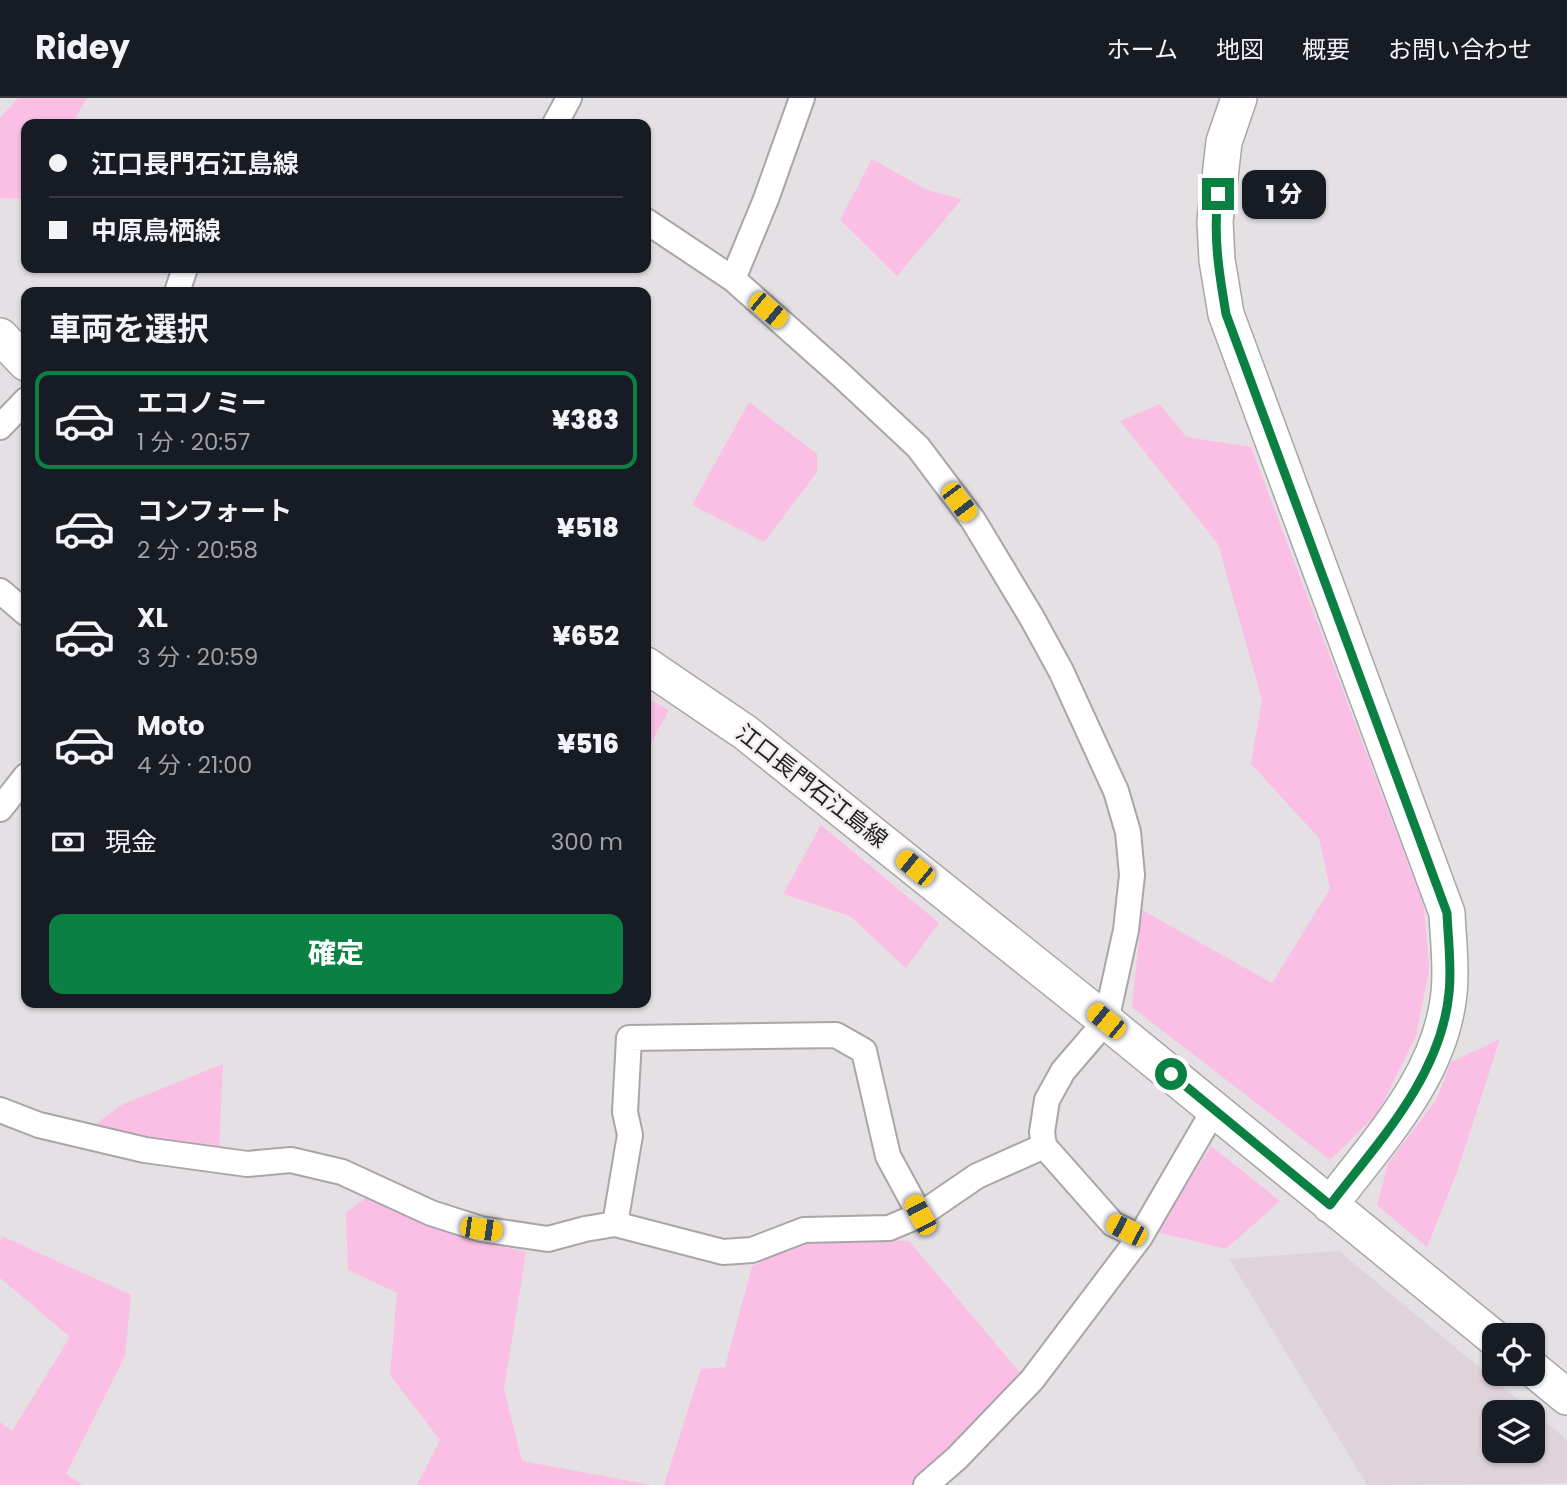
<!DOCTYPE html>
<html lang="ja">
<head>
<meta charset="utf-8">
<style>
  body { margin:0; font-family:Poppins,"Noto Sans JP",sans-serif; background:#242831; color:#f1f3f6; height:100vh; display:flex; flex-direction:column; font-size:26px; white-space:nowrap }
  * { box-sizing:border-box; margin:0 }
  p { font-size:23px; color:#9ea1a6 }
  .icon { flex:none; width:38px; height:38px; fill:none; stroke:currentColor; stroke-width:2; stroke-linecap:round; stroke-linejoin:round }
  .map { position:relative; flex:1; overflow:hidden }
  .drawer { position:absolute; left:21px; top:189px; width:630px; height:721px; display:flex; flex-direction:column; background:#171b24; border-radius:14px; box-shadow:0 2px 5px #0004 }
  .drawer>* { flex:none }
  .guide { position:absolute; left:21px; top:21px; width:630px; height:154px; border-radius:14px; box-shadow:0 2px 5px #0004; display:grid; align-content:center; height:154px; padding:0 28px; background:#171b24 }
  .tools { position:absolute; left:1482px; top:1225px; display:grid; gap:14px }
  .tools a { display:grid; place-items:center; width:63px; height:63px; border-radius:14px; background:#171b24; box-shadow:0 2px 5px #0004; font-size:35px }
  .end { position:absolute; width:32px; height:32px; margin:-16px; border:9px solid #0b8043; background:#fff; box-shadow:0 0 0 4px #fff }
  .from { border-radius:50% }
  .bubble { position:absolute; height:49px; border-radius:14px; background:#171b24; box-shadow:0 2px 5px #0004; font-size:23px; font-weight:800; line-height:49px; text-align:center }
  .car { position:absolute; width:21px; height:42px; margin:-21px -10px; border-radius:9px; box-shadow:0 0 5px 2px #0007; background:linear-gradient(#f5c518 24%,#345 0 40%,#f5c518 0 76%,#345 0 86%,#f5c518 0) }
  .guide b { display:flex; align-items:center; gap:24px; height:66px; font-size:26px }
  .guide b+b { border-top:2px solid #363941 }
  .guide i { width:18px; height:18px; background:#f1f3f6 }
  ul { padding:0; list-style:none }
  li { display:flex; align-items:center; gap:21px; height:98px; margin:0 14px 10px; padding:0 14px; border:4px solid transparent; border-radius:14px }
  li div { flex:1 }
  li b { display:block; font-size:26px }
  li em { font-style:normal; font-weight:800 }
  li.on { border-color:#0b8043 }
  li>.icon { width:63px; height:63px; stroke-width:1.5 }
  h2 { padding:0 28px; font-size:32px; line-height:84px }
  .pay { display:flex; align-items:center; gap:18px; height:77px; padding:0 28px; font-size:26px }
  .pay p { margin-inline-start:auto }
  .action { display:flex; gap:14px; margin-top:auto; padding:14px 28px }
  .action a { flex:1; height:80px; border-radius:14px; background:#0b8043; color:#fff; font-size:28px; font-weight:800; line-height:80px; text-align:center }
  header { display:flex; align-items:center; gap:42px; box-sizing:border-box; height:98px; padding:0 35px; background:#171b24; border-bottom:2px solid #363941 }
  header strong { font-size:33px }
  nav { display:flex; gap:38px; margin-inline-start:auto; font-size:24px }
  .map>svg:first-child { display:block }
</style>
</head>
<body>
<header>
<strong>Ridey</strong>
<nav><a>ホーム</a><a>地図</a><a>概要</a><a>お問い合わせ</a></nav>
</header>
<div class="map">
<svg width="1567" height="1387" viewBox="0 0 1567 1387">
  <rect width="100%" height="100%" fill="#e4e0e3"/>
  <path fill="#dfd3da" fill-rule="evenodd" d="M1339 1153 1567 1342V1385L1367 1387 1229 1161ZM1494 1314H1533V1353H1494Z"/>
  <path fill="#fbbfe6" d="M18 0H87L72 26H26V101L0 100V20Z
    M872 61 927 92 962 101 897 178 840 122Z
    M749 304 817 356V374L764 444 692 407Z
    M1160 306 1186 339 1251 349 1424 808 1429 872 1416 938 1378 1015 1330 1062 1132 909 1142 812 1272 885 1330 791 1319 740 1251 666 1262 602 1218 446 1120 323Z
    M646 599 669 612 646 655Z
    M821 727 939 825 906 870 850 818 783 796Z
    M1500 941 1457 1074 1427 1149 1377 1107 1388 1065 1437 1001 1451 964Z
    M223 966 219 1049 91 1030 121 1007Z
    M1211 1048 1280 1103 1226 1151 1157 1134Z
    M369 1097 443 1133 526 1154 504 1291 522 1363 652 1387H417L440 1342 390 1277 397 1195 348 1172 346 1115Z
    M2 1138 131 1197 125 1258 66 1376 83 1387H0V1324L12 1333 70 1239 0 1180V1145Z
    M811 1140 909 1143 1022 1277 952 1352 911 1387H664L701 1271 725 1269 752 1168Z"/>
  <g fill="none" stroke-linecap="round" stroke-linejoin="round">
    <defs>
      <path id="minor" d="M555 26 569 0
        M733 181 766 101 802 0
        M177 194 185 170
        M0 329 26 302
        M0 493 26 515
        M0 711 26 678
        M0 1012 39 1027 145 1052 247 1066 291 1062 342 1074 431 1115 481 1131 548 1141 585 1131 615 1126 723 1154 752 1152 804 1132 889 1130 920 1117 977 1078 1044 1048 1042 1034 1047 1002 1063 973 1106 923 1126 832 1132 777 1128 734 1116 693 1061 573 1032 520 973 422 918 349 841 277 733 181 646 123
        M1044 1048 1113 1126 1140 1139
        M615 1126 630 1037 625 1014 629 940 836 937 864 953 888 1058 920 1117
        M926 1387 957 1360 1032 1282 1140 1139 1214 1012"/>
      <path id="secondary" d="M1239 0 1224 44 1215 123 1217 162 1226 216 1447 815C1448 841 1452 869 1449 895 1441 978 1378 1043 1330 1107
        M0 238 26 265
        M646 567 746 635 1106 923 1494 1240
        M1533 1271 1567 1299"/>
    </defs>
    <use href="#minor" stroke="#a9a6a8" stroke-width="28"/>
    <use href="#secondary" stroke="#a9a6a8" stroke-width="38"/>
    <use href="#minor" stroke="#fff" stroke-width="24"/>
    <use href="#secondary" stroke="#fff" stroke-width="35"/>
  </g>
  <g fill="none" stroke-linecap="round" stroke-linejoin="round">
    <path stroke="#0b8043" stroke-width="9" d="M1171 976 1330 1107C1379 1043 1441 978 1449 895 1452 869 1448 841 1447 815L1226 216C1219 175 1213 138 1218 96"/>
  </g>
  <g text-anchor="middle" stroke-width="5" stroke-linejoin="round" paint-order="stroke">
    <g font-size="23" fill="#222021" stroke="#f2eef0">
      <text transform="translate(812 688) rotate(38)" y="8">江口長門石江島線</text>
    </g>
  </g>
</svg>
<div class="tools">
<a><svg class="icon" aria-label="locate" viewBox="0 0 24 24"><circle cx="12" cy="12" r="6"/><path d="M12 2v4M12 18v4M2 12h4M18 12h4"/></svg></a>
<a><svg class="icon" aria-label="layers" viewBox="0 0 24 24"><path d="M12 4l9 5-9 5-9-5zM3 14l9 5 9-5"/></svg></a>
</div>
<i class="end from" style="left:1171px;top:976px"></i>
<i class="end" style="left:1218px;top:96px"></i>
<div class="bubble" style="left:1242px;top:72px;width:84px">1 分</div>
<i class="car" style="left:768px;top:212px;rotate:130deg"></i>
<i class="car" style="left:959px;top:404px;rotate:143deg"></i>
<i class="car" style="left:915px;top:770px;rotate:309deg"></i>
<i class="car" style="left:1106px;top:923px;rotate:309deg"></i>
<i class="car" style="left:920px;top:1117px;rotate:332deg"></i>
<i class="car" style="left:481px;top:1131px;rotate:98deg"></i>
<i class="car" style="left:1126px;top:1132px;rotate:297deg"></i>
<div class="guide">
<b><i class="from"></i>江口長門石江島線</b>
<b><i></i>中原鳥栖線</b>
</div>
<section class="drawer">
<h2>車両を選択</h2>
<ul>
<li class="on"><svg class="icon" aria-label="car" viewBox="0 0 24 24"><path d="M5 17H2v-5l4-1 3-4h7l3 4 3 1v5h-3M9 17h6M6 11h13"/><circle cx="7" cy="17" r="2"/><circle cx="17" cy="17" r="2"/></svg><div><b>エコノミー</b><p>1 分 · 20:57</p></div><em>¥383</em></li>
<li><svg class="icon" aria-label="car" viewBox="0 0 24 24"><path d="M5 17H2v-5l4-1 3-4h7l3 4 3 1v5h-3M9 17h6M6 11h13"/><circle cx="7" cy="17" r="2"/><circle cx="17" cy="17" r="2"/></svg><div><b>コンフォート</b><p>2 分 · 20:58</p></div><em>¥518</em></li>
<li><svg class="icon" aria-label="car" viewBox="0 0 24 24"><path d="M5 17H2v-5l4-1 3-4h7l3 4 3 1v5h-3M9 17h6M6 11h13"/><circle cx="7" cy="17" r="2"/><circle cx="17" cy="17" r="2"/></svg><div><b>XL</b><p>3 分 · 20:59</p></div><em>¥652</em></li>
<li><svg class="icon" aria-label="car" viewBox="0 0 24 24"><path d="M5 17H2v-5l4-1 3-4h7l3 4 3 1v5h-3M9 17h6M6 11h13"/><circle cx="7" cy="17" r="2"/><circle cx="17" cy="17" r="2"/></svg><div><b>Moto</b><p>4 分 · 21:00</p></div><em>¥516</em></li>
</ul>
<div class="pay"><svg class="icon" aria-label="cash" viewBox="0 0 24 24"><path d="M3 7h18v10H3z"/><circle cx="12" cy="12" r="2"/></svg>現金<p>300 m</p></div>
<div class="action"><a>確定</a></div>
</section>
</div>
</body>
</html>
